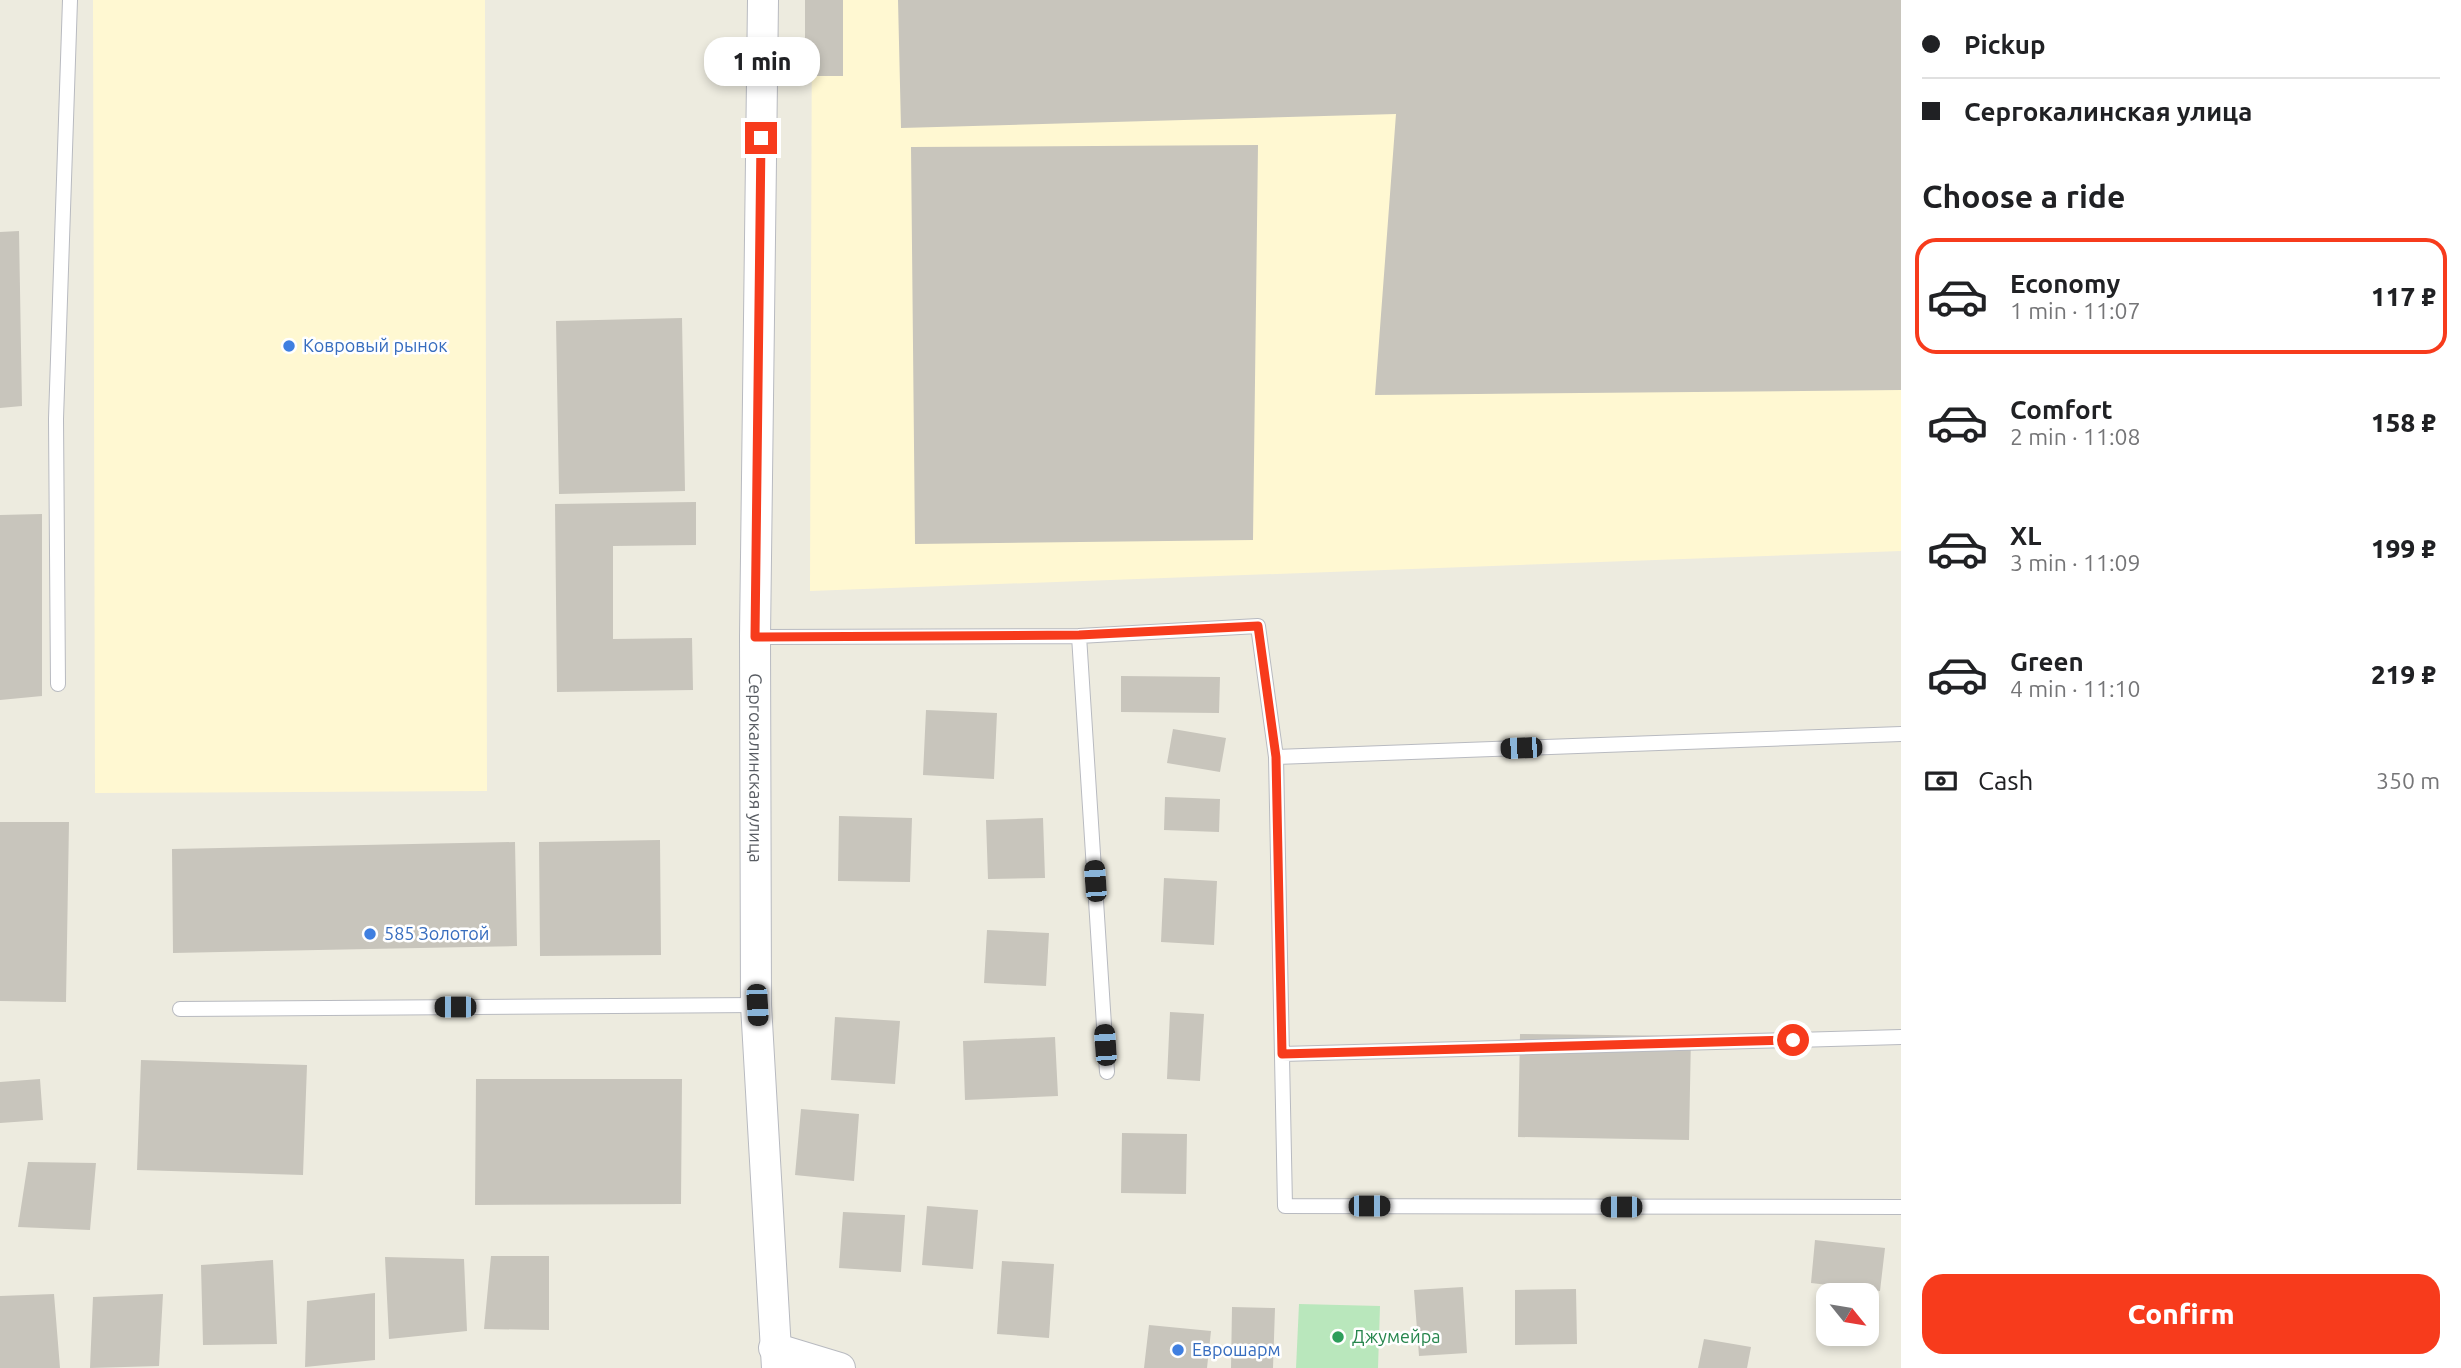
<!DOCTYPE html>
<html lang="en">
<head>
<meta charset="utf-8">
<style>
  body { margin:0; font-family:Ubuntu,sans-serif; background:#f6f6f6; color:#202124; height:100vh; display:flex; flex-direction:column; font-size:26px; white-space:nowrap }
  * { box-sizing:border-box; margin:0 }
  p { font-size:23px; color:#757577 }
  .icon { flex:none; width:38px; height:38px; fill:none; stroke:currentColor; stroke-width:2; stroke-linecap:round; stroke-linejoin:round }
  .map { position:relative; flex:1; overflow:hidden }
  .sheet { display:flex; flex-direction:column; background:#fff; width:560px }
  .sheet>* { flex:none }
  .banner { display:grid; align-content:center; height:154px; padding:0 21px; background:#fff }
  .needle { width:46px; rotate:120deg }
  .controls { position:absolute; left:1816px; top:1283px; display:grid; gap:14px }
  .controls a { display:grid; place-items:center; width:63px; height:63px; border-radius:14px; background:#fff; box-shadow:0 4px 10px #0003; font-size:35px }
  .end { position:absolute; width:32px; height:32px; margin:-16px; border:9px solid #f73b1c; background:#fff; box-shadow:0 0 0 4px #fff }
  .from { border-radius:50% }
  .bubble { position:absolute; height:49px; border-radius:21px; background:#fff; box-shadow:0 4px 10px #0003; font-size:23px; font-weight:800; line-height:49px; text-align:center }
  .car { position:absolute; width:21px; height:42px; margin:-21px -10px; border-radius:9px; box-shadow:0 0 5px 2px #0007; background:linear-gradient(#222 24%,#8ab4d8 0 40%,#222 0 76%,#8ab4d8 0 86%,#222 0) }
  .banner b { display:flex; align-items:center; gap:24px; height:66px; font-size:26px }
  .banner b+b { border-top:2px solid #e0e0e0 }
  .banner i { width:18px; height:18px; background:#202124 }
  ul { padding:0; list-style:none }
  li { display:flex; align-items:center; gap:21px; height:116px; margin:0 14px 10px; padding:0 7px; border:4px solid transparent; border-radius:21px }
  li div { flex:1 }
  li b { display:block; font-size:26px }
  li em { font-style:normal; font-weight:800 }
  li.selected { border-color:#f73b1c }
  li>.icon { width:63px; height:63px; stroke-width:1.5 }
  h2 { padding:0 21px; font-size:32px; line-height:84px }
  .pay { display:flex; align-items:center; gap:18px; height:77px; padding:0 21px; font-size:26px }
  .pay p { margin-inline-start:auto }
  .action { display:flex; gap:14px; margin-top:auto; padding:14px 21px }
  .action a { flex:1; height:80px; border-radius:21px; background:#f73b1c; color:#fff; font-size:28px; font-weight:800; line-height:80px; text-align:center }
  main { display:flex; flex:1; min-height:0 }
  .map>svg:first-child { display:block }
</style>
</head>
<body>
<main>
<div class="map">
<svg width="1901" height="1368" viewBox="0 0 1901 1368">
  <rect width="100%" height="100%" fill="#edebdf"/>
  <path fill="#fff8d2" d="M93 0H485L487 791 95 793Z
    M812 0H1901V551L810 591Z"/>
  <path fill="#b9e7bc" d="M1299 1304 1380 1306 1378 1368H1296Z"/>
  <path fill="#c8c5bc" d="M805 0H843V76H805Z
    M898 0H1901V390L1375 395 1396 114 901 128Z
    M1258 145 1253 540 915 544 911 147Z
    M19 231 22 406 0 408V232Z
    M682 318 685 491 559 494 556 321Z
    M696 502V545L613 546V639L692 638 693 690 557 692 555 504Z
    M42 514V696L0 700V515Z
    M1121 676 1220 677 1219 713 1121 712Z
    M926 710 997 713 994 779 923 775Z
    M1173 729 1226 738 1220 772 1167 763Z
    M1165 797 1220 799 1219 832 1164 830Z
    M839 816 912 818 910 882 838 881Z
    M1043 818 1045 878 988 879 986 820Z
    M0 822H69L66 1002 0 1001Z
    M660 840 661 955 540 956 539 842Z
    M515 842 517 946 173 953 172 849Z
    M1164 878 1217 881 1214 945 1161 942Z
    M987 930 1049 933 1046 986 984 983Z
    M1170 1012 1204 1014 1200 1081 1167 1079Z
    M835 1017 900 1021 895 1084 831 1080Z
    M1520 1034 1691 1036 1689 1140 1518 1137Z
    M1055 1037 1058 1096 965 1100 963 1041Z
    M141 1060 307 1065 303 1175 137 1170Z
    M40 1079 43 1120 0 1123V1082Z
    M476 1079H682L681 1204 475 1205Z
    M801 1109 859 1114 854 1181 795 1175Z
    M1122 1133 1187 1134 1186 1194 1121 1193Z
    M28 1162 96 1163 90 1230 18 1227Z
    M927 1206 978 1210 973 1269 922 1265Z
    M843 1212 905 1215 901 1272 839 1268Z
    M1815 1240 1885 1248 1880 1291 1811 1283Z
    M491 1256H549V1330L484 1329Z
    M385 1257 464 1259 467 1331 389 1339Z
    M273 1260 277 1344 203 1345 201 1265Z
    M1002 1261 1054 1264 1049 1338 997 1334Z
    M1463 1287 1467 1353 1419 1356 1414 1290Z
    M1576 1289 1577 1344 1515 1345V1290Z
    M375 1293V1360L305 1367 307 1301Z
    M54 1294 60 1368H0V1296Z
    M163 1294 159 1366 90 1368 93 1297Z
    M1232 1307 1275 1308 1273 1368H1231Z
    M1149 1325 1211 1331 1207 1368H1144Z
    M1704 1339 1751 1347 1747 1368H1698Z"/>
  <g fill="none" stroke-linecap="round" stroke-linejoin="round">
    <defs>
      <path id="service" d="M1079 636 1107 1072
        M755 637 1079 636 1258 626 1276 757 1285 1206 1901 1207
        M58 684 56 419 70 0
        M1276 757 1901 734
        M180 1009 756 1005
        M1282 1054 1901 1037"/>
      <g id="minor">
        <path id="s1" d="M763 0 755 637 756 1005 777 1368"/>
        <path d="M774 1348 840 1368"/>
      </g>
    </defs>
    <use href="#service" stroke="#b8bac0" stroke-width="16"/>
    <use href="#minor" stroke="#b8bac0" stroke-width="32"/>
    <use href="#service" stroke="#fff" stroke-width="14"/>
    <use href="#minor" stroke="#fff" stroke-width="30"/>
  </g>
  <g fill="none" stroke-linecap="round" stroke-linejoin="round">
    <path stroke="#f73b1c" stroke-width="9" d="M761 138 755 637 1079 635 1258 626 1276 757 1282 1054 1793 1040"/>
  </g>
  <g fill="#3f7fe0" stroke="#fff" stroke-width="2.5">
    <circle cx="289" cy="346" r="7"/>
    <circle cx="370" cy="934" r="7"/>
    <circle cx="1178" cy="1350" r="7"/>
  </g>
  <circle fill="#2e9e5b" stroke="#fff" stroke-width="2.5" cx="1338" cy="1337" r="7"/>
  <g text-anchor="middle" stroke-width="5" stroke-linejoin="round" paint-order="stroke">
    <g font-size="18" fill="#366cbe" stroke="#fff" text-anchor="start">
      <text x="303" y="352">Ковровый рынок</text>
      <text x="384" y="940">585 Золотой</text>
      <text x="1192" y="1356">Еврошарм</text>
    </g>
    <g font-size="18" fill="#585c62" stroke="#fff">
      <text dy="6" stroke="none"><textPath href="#s1" startOffset="768">Сергокалинская улица</textPath></text>
    </g>
    <g font-size="18" fill="#27864d" stroke="#fff" text-anchor="start">
      <text x="1352" y="1343">Джумейра</text>
    </g>
  </g>
</svg>
<div class="controls">
<a><svg class="needle" viewBox="-14 -14 28 28"><path d="M0-13l5 13h-10z" fill="#e53935"/><path d="M0 13l5-13h-10z" fill="#757577"/></svg></a>
</div>
<i class="end from" style="left:1793px;top:1040px"></i>
<i class="end" style="left:761px;top:138px"></i>
<div class="bubble" style="left:704px;top:37px;width:116px">1 min</div>
<i class="car" style="left:1521px;top:748px;rotate:268deg"></i>
<i class="car" style="left:1095px;top:881px;rotate:356deg"></i>
<i class="car" style="left:757px;top:1005px;rotate:177deg"></i>
<i class="car" style="left:455px;top:1007px;rotate:270deg"></i>
<i class="car" style="left:1105px;top:1045px;rotate:356deg"></i>
<i class="car" style="left:1369px;top:1206px;rotate:90deg"></i>
<i class="car" style="left:1621px;top:1207px;rotate:270deg"></i>
</div>
<section class="sheet">
<div class="banner">
<b><i class="from"></i>Pickup</b>
<b><i></i>Сергокалинская улица</b>
</div>
<h2>Choose a ride</h2>
<ul>
<li class="selected"><svg class="icon" aria-label="car" viewBox="0 0 24 24"><path d="M5 17H2v-5l4-1 3-4h7l3 4 3 1v5h-3M9 17h6M6 11h13"/><circle cx="7" cy="17" r="2"/><circle cx="17" cy="17" r="2"/></svg><div><b>Economy</b><p>1 min · 11:07</p></div><em>117 ₽</em></li>
<li><svg class="icon" aria-label="car" viewBox="0 0 24 24"><path d="M5 17H2v-5l4-1 3-4h7l3 4 3 1v5h-3M9 17h6M6 11h13"/><circle cx="7" cy="17" r="2"/><circle cx="17" cy="17" r="2"/></svg><div><b>Comfort</b><p>2 min · 11:08</p></div><em>158 ₽</em></li>
<li><svg class="icon" aria-label="car" viewBox="0 0 24 24"><path d="M5 17H2v-5l4-1 3-4h7l3 4 3 1v5h-3M9 17h6M6 11h13"/><circle cx="7" cy="17" r="2"/><circle cx="17" cy="17" r="2"/></svg><div><b>XL</b><p>3 min · 11:09</p></div><em>199 ₽</em></li>
<li><svg class="icon" aria-label="car" viewBox="0 0 24 24"><path d="M5 17H2v-5l4-1 3-4h7l3 4 3 1v5h-3M9 17h6M6 11h13"/><circle cx="7" cy="17" r="2"/><circle cx="17" cy="17" r="2"/></svg><div><b>Green</b><p>4 min · 11:10</p></div><em>219 ₽</em></li>
</ul>
<div class="pay"><svg class="icon" aria-label="cash" viewBox="0 0 24 24"><path d="M3 7h18v10H3z"/><circle cx="12" cy="12" r="2"/></svg>Cash<p>350 m</p></div>
<div class="action"><a>Confirm</a></div>
</section>
</main>
</body>
</html>
